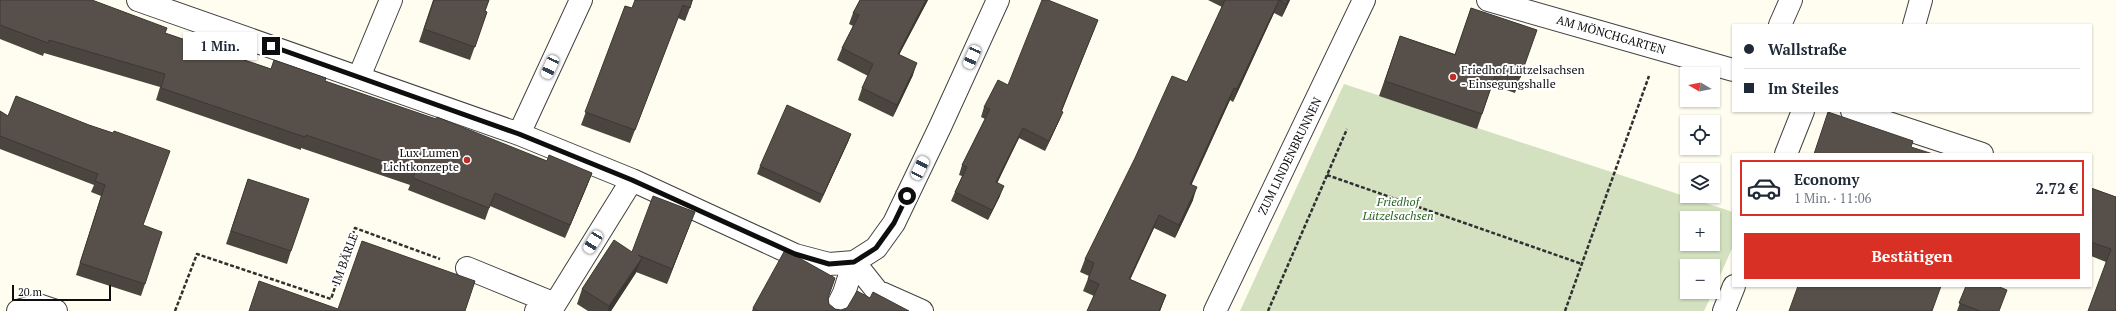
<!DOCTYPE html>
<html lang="de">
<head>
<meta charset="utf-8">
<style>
  body { margin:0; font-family:"PT Serif",serif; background:#f6f6f7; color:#1f2937; height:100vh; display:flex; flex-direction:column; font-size:15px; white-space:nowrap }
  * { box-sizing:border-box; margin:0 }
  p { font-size:13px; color:#747a83 }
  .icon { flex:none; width:22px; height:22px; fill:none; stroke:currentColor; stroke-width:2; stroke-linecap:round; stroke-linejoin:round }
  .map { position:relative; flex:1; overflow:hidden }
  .panel { position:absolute; left:1732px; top:153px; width:360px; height:134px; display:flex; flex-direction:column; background:#fff; border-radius:0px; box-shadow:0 1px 3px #0004 }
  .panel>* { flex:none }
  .banner { position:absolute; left:1732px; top:24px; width:360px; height:88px; border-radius:0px; box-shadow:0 1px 3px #0004; display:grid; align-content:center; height:88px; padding:0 12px; background:#fff }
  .needle { width:26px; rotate:280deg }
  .fabs { position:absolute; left:1680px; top:67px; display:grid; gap:8px }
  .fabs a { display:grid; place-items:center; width:40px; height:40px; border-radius:0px; background:#fff; box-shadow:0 1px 3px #0004; font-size:20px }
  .scale { position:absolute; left:12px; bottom:10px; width:99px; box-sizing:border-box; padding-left:4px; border:2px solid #0e0e0e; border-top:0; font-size:11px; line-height:14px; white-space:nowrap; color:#0e0e0e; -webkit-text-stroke:3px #fff; paint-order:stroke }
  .end { position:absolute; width:18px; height:18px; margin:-9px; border:5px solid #0e0e0e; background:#fff; box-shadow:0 0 0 2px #fff }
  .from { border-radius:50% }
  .bubble { position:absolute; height:28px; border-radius:0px; background:#fff; box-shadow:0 1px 3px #0004; font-size:13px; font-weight:800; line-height:28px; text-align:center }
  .car { position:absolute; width:12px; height:24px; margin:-12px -6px; border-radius:5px; box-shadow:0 0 3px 1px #0007; background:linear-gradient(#fff 24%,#345 0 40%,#fff 0 76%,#345 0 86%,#fff 0) }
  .banner b { display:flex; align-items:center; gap:14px; height:38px; font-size:15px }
  .banner b+b { border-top:1px solid #e0e1e3 }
  .banner i { width:10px; height:10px; background:#1f2937 }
  ul { padding:7px 0 0; list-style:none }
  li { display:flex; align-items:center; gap:12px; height:56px; margin:0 8px 6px; padding:0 4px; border:2px solid transparent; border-radius:0px }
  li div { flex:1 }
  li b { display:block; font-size:15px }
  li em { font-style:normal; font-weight:800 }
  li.active { border-color:#d93025 }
  li>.icon { width:36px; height:36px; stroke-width:1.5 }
  .primary-button { display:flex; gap:8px; margin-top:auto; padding:8px 12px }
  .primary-button a { flex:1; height:46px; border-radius:0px; background:#d93025; color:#fff; font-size:16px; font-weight:800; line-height:46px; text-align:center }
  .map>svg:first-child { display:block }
</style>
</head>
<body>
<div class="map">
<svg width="2116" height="311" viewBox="0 0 2116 311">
  <rect width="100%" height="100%" fill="#fffdef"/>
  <path fill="#d3e1c0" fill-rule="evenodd" d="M1344 84 1733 212V246L1713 292V266H1687V292H1713L1704 311H1240ZM1687 218H1713V244H1687Z"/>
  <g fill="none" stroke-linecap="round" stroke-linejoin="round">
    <defs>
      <path id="minor" d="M138 0 519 134 632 180 795 255 829 264 854 262 877 291 922 311
        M1488 0 1733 70
        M1780 25 1791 0
        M1914 25 1921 0
        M359 77 391 0
        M1852 111 1982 154
        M519 134 581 0
        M1786 154 1803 111
        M467 268 555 304
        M18 311 38 305 56 311
        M536 311 555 304 632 180
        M835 311 844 293 854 262 876 248 894 223 940 127 998 0
        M1215 311 1364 0
        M1724 311 1734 286"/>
    </defs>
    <use href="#minor" stroke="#414141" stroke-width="24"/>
    <path stroke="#303030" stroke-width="2.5" stroke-dasharray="4 2" stroke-linecap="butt" d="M1327 175 1582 264
      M175 311 197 254 331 299 355 228 440 259
      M1268 311 1347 129
      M1565 311 1649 76"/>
    <use href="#minor" stroke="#fff" stroke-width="22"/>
  </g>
  <path fill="#4b4540" d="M0 0 165 33 271 69 325 81 547 161 592 173 587 186 565 238 490 206 485 220 408 190 410 185 301 148V150L156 100 160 87 44 53 43 56 0 39Z
    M433 0H489L485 11 487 12 470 60 419 42Z
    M693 0 685 21 678 18 630 143 581 125 625 6 632 8Z
    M860 0H928L899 55 913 75 893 117 858 100 862 88 868 76 837 60 842 48 853 26 849 24 853 13Z
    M1208 0H1290L1282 17 1274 13 1233 102 1230 100 1191 185 1193 200 1175 238 1154 228 1130 279 1166 295 1160 311H1087L1094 296 1083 291 1089 276 1080 272 1085 259 1187 82 1222 7Z
    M1471 8 1520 78 1515 93 1492 85 1477 129 1379 96 1400 36 1455 54Z
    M1098 20 1062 111 1059 121 1045 151 1019 138 997 182 1000 196 988 220 951 201 955 192 962 176 959 175 962 165 985 119 981 117 984 107Z
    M0 111 8 116 89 125 143 225 145 284 141 296 76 275 101 196 91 192 94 185 0 149Z
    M851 134 848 142 820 203 757 174 760 166Z
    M248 179 291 251 287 264 226 244Z
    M2091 188 2116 197V311L2106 262 2091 256Z
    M689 227 667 284 636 272 611 311H588L577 304 582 289 632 252Z
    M1966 286 1999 311H1957Z
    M870 298 909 311H752L753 308 828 299 829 304 835 309 841 310Z"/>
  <path fill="#3d3834" d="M926 0H928L893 66 898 54Z
    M1279 0 1274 13 1233 102 1237 89Z
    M1288 0H1290L1282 17 1286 4Z
    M917 63 913 75 893 117 897 105Z
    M1234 88 1230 100 1186 197 1190 184Z
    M1063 112 1059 121 1045 151 1049 141Z
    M1023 128 1019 138 993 192 996 182Z
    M851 134 848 142 820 203 823 195Z
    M592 173 587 186 565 238 570 225Z
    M1004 186 1000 196 988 220 992 210Z
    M1197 187 1193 200 1175 238 1179 225Z
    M695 212 689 227 667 284 672 269Z
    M1159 215 1154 228 1125 291 1129 279Z
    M642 258 636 273 611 311H608L609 306Z
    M1166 295 1160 311H1159Z"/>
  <path fill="#57504a" stroke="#3d3834" d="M0 0H92L167 28 165 33 271 69 274 60 326 78 325 81 436 119 437 117 547 161 549 155 592 173 570 225 495 193 489 208 413 178 415 172 306 135 305 137 161 88 165 74 49 40 48 43 0 25Z
    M434 0H489L485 11 487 12 475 47 424 29Z
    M635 0H692L690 8 683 5 635 130 585 112 625 6 632 8Z
    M860 0H926L898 54 917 63 897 105 862 88 873 64 842 48 859 15 853 13Z
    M1042 0H1048L1098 20 1061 111 1063 112 1049 141 1023 128 996 182 1004 186 992 210 955 192 967 167 962 165 990 109 984 107 998 80 1008 85Z
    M1225 0H1288L1286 4 1279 0 1237 89 1234 88 1190 184 1197 187 1179 225 1159 215 1129 279 1166 295 1159 311H1087L1099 284 1088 279 1094 263 1085 259 1135 158 1172 76 1187 82Z
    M1471 8 1537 30 1520 78 1497 70 1482 114 1385 81 1400 36 1455 55Z
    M16 96 89 125 113 133 114 131 170 151 143 225 162 232 145 284 80 263 105 185 95 181 98 174 0 136V111L8 116Z
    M787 105 851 134 823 195 760 166Z
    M1828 112 1913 141 1911 147 1933 154H1814Z
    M248 179 309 199 291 251 231 231Z
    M2091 188 2116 197V311H2088L2111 249 2091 242Z
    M653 196 695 212 672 269 638 255 642 258 609 306 582 289 614 240 632 252Z
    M362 241 475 281 465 311H249L259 281 338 309Z
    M785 250 835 278 828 298 829 304 835 309 841 310 847 308 857 291 870 298 873 292 909 311H758L753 308Z
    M1798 286H1941L1932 311H1789Z
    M1966 286H1997L2007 290 1999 311H1980L1959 303Z"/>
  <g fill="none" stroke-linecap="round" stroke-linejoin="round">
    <path stroke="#0e0e0e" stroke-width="5" d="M271 46 519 134 632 180 795 254 829 264 854 262 876 248 894 223 907 196"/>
  </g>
  <g fill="#bd2e26" stroke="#fff" stroke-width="1.5">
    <circle cx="1453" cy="77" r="4"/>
    <circle cx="467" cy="160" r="4"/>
  </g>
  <g text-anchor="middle" stroke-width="4" stroke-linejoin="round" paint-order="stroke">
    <g font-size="12" fill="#0e0e0e" stroke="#fff">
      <text transform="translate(1611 35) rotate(16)" y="4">AM MÖNCHGARTEN</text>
      <text transform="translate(1290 156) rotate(-64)" y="4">ZUM LINDENBRUNNEN</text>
      <text transform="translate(345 259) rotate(-70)" y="4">IM BÄRLE</text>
    </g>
    <g font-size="12" fill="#0e0e0e" stroke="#fff" text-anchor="start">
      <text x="1461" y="74">Friedhof Lützelsachsen<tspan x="1461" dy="14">- Einsegungshalle</tspan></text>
      <text x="459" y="157" text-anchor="end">Lux Lumen<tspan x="459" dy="14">Lichtkonzepte</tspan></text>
    </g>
    <g font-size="12" font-style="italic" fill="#26661e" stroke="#fff">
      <text x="1398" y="206">Friedhof<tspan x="1398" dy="14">Lützelsachsen</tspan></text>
    </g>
  </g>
</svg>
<div class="fabs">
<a><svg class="needle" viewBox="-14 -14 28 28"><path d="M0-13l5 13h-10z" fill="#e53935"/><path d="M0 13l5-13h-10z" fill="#747a83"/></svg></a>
<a><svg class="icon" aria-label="locate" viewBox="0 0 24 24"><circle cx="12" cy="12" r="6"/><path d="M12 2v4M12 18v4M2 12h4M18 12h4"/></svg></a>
<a><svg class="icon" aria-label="layers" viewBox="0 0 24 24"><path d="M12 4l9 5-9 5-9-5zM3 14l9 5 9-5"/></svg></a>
<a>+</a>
<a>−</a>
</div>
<div class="scale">20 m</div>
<i class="end from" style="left:907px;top:196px"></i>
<i class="end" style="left:271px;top:46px"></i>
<div class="bubble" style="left:183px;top:32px;width:74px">1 Min.</div>
<i class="car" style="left:972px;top:57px;rotate:204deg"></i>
<i class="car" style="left:550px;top:67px;rotate:205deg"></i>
<i class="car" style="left:920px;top:168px;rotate:26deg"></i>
<i class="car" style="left:593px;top:242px;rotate:212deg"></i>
<div class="banner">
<b><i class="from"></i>Wallstraße</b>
<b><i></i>Im Steiles</b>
</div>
<section class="panel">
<ul>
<li class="active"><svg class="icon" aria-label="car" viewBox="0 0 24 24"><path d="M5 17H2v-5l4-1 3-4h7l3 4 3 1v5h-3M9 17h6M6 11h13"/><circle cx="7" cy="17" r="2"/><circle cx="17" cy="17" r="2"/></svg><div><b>Economy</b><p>1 Min. · 11:06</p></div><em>2.72 €</em></li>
</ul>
<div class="primary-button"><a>Bestätigen</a></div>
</section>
</div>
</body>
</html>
